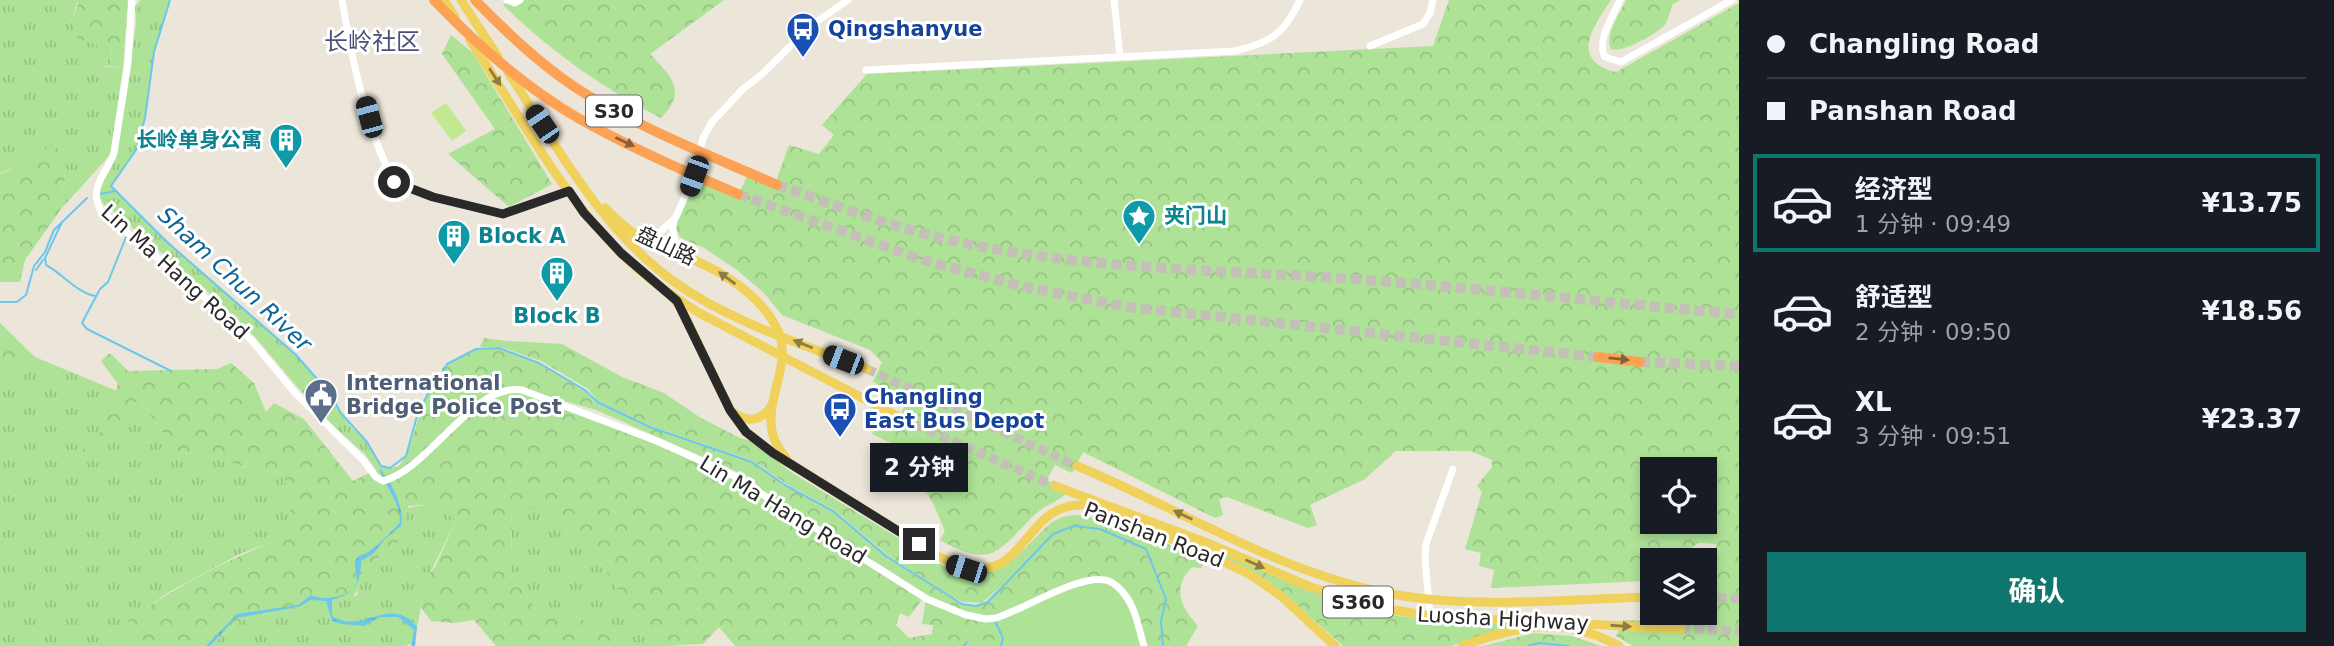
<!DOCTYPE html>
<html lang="zh">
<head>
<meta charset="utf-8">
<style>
  body { margin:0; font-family:"DejaVu Sans","Noto Sans SC",sans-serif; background:#242831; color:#f1f3f6; height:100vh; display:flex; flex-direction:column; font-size:26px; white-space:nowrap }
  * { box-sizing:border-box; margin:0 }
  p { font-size:23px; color:#9ea1a6 }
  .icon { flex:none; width:38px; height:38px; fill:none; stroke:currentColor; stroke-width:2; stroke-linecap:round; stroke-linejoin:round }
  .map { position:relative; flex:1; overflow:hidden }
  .side { display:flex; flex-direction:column; background:#171b24; width:595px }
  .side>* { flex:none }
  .hud { display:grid; align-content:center; height:154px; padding:0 28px; background:#171b24 }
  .buttons { position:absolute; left:1640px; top:457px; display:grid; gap:14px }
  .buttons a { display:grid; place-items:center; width:77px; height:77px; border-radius:0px; background:#171b24; box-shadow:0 4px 10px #0003; font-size:35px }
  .end { position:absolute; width:32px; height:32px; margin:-16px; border:9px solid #292929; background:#fff; box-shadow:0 0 0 4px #fff }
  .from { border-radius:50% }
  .bubble { position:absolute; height:49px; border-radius:0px; background:#171b24; box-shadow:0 4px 10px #0003; font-size:23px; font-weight:700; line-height:49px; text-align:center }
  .car { position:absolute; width:21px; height:42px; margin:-21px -10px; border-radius:9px; box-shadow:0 0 5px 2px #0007; background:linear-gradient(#222 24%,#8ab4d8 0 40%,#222 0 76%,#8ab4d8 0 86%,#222 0) }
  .hud b { display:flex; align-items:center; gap:24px; height:66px; font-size:26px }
  .hud b+b { border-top:2px solid #363941 }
  .hud i { width:18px; height:18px; background:#f1f3f6 }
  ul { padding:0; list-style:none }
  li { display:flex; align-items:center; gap:21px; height:98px; margin:0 14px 10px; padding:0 14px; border:4px solid transparent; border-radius:0px }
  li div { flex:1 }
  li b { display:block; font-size:26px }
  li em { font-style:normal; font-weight:700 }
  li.current { border-color:#0f766e }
  li>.icon { width:63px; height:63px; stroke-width:1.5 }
  .primary-button { display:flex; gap:14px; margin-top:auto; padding:14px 28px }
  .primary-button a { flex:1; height:80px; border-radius:0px; background:#0f766e; color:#fff; font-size:28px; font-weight:700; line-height:80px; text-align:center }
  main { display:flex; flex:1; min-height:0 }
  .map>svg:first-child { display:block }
</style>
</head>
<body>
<main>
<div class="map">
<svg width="1739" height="646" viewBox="0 0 1739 646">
  <defs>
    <pattern id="grass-tufts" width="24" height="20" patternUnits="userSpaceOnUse" patternTransform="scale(1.75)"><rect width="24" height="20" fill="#aee297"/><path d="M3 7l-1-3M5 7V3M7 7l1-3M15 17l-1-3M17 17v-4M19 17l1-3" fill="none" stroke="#96c282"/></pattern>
    <pattern id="forest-crowns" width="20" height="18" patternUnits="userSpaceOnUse" patternTransform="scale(1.75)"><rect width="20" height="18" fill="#aee297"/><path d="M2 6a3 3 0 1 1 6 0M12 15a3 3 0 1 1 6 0" fill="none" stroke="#96c282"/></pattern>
    <pattern id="water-ripples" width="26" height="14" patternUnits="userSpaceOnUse" patternTransform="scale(1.75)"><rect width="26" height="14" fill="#6dc7ed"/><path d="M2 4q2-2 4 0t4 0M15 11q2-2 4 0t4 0" fill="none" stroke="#5eabcb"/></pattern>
  </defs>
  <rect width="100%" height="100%" fill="#ebe5da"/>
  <path fill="url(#grass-tufts)" d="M0 0H78L71 22 112 46 110 66H101L123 68 110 155 61 209 65 178 56 143 21 165 0 173Z
    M141 0H170L154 52 145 120 136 150 111 186 178 251 294 352 332 396 350 426 367 442 381 467 376 470 365 454 335 428 294 383 255 337 209 293 108 207 106 208 99 197V188L110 170 129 72 136 23 135 6Z
    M35 357 141 401 175 450 283 475 292 501 286 537 242 553 171 591 128 620 120 646H0V363L13 373Z
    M435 503 456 521 416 601 421 607 414 643 405 646H210L242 620 357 595 362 571 405 537 407 508Z
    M512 509H543L584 542 648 630 668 646H622L565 609 540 615 511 572Z"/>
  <path fill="url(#forest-crowns)" fill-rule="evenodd" d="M77 0H128L123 68 110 66 112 47H102L77 38 71 22 78 4Z
    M511 0H724L650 54C671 76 688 91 661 118 602 88 550 51 503 5Z
    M1449 0H1611C1594 26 1568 60 1616 72L1739 3V646H1633L1616 636 1625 620 1683 623 1684 613 1704 612V560L1715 557 1716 544 1699 543 1671 560H1652V572L1646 581 1491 588 1494 570 1479 566 1481 553 1465 549 1482 492 1477 486 1492 467V460L1470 451H1396L1365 479 1310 505 1317 525 1308 528 1227 497 1219 499 1223 515 1215 518 1083 452 1072 473 1055 465 1047 480 1068 490C1061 502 1048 503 1038 512 999 547 996 572 940 540L945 531 933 503 904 457 905 452 895 445 872 434 885 409 900 416 908 398 873 382 882 362 870 350 782 315 763 292 737 270 704 248 681 238 675 229 676 221 695 179 737 198 747 176 774 187 789 145 819 154 834 135 822 125 867 74 1433 46ZM1652 469H1704V522H1652Z
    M1626 0H1680L1673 4C1670 11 1668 21 1664 26 1654 35 1623 53 1611 49 1604 35 1620 14 1626 0Z
    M451 35 473 53 552 184 509 207 448 154 495 129 442 54Z
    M56 142 65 178 61 209 25 260 20 282H0V174L21 165Z
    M0 323 35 357 13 373 0 363Z
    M484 338 506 341 562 344 622 377 664 393 701 418 740 438 752 441 791 472 947 568C989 583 1008 567 1036 537 1045 528 1053 519 1066 516 1094 509 1176 548 1205 560L1201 568 1192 567C1172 588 1180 606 1198 626L1186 646H735L719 627 703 644 668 646 651 634 584 542 543 509H512L511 572 540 615 565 609 623 646H496L474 620 454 623 431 621 416 601 419 586 435 567 456 521 433 504 408 506 405 537 362 571C363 583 360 588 352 597L242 620 210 646H120L128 620C178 586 229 558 285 537L292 501 283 475 175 450 141 401 130 403 108 445 73 475 68 463 101 432 118 384 101 361 108 354H111L128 371 217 369 231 363 254 383 266 412 274 403 304 419 353 481 383 466 390 468 399 466C419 438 416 399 442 374V368L476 349 499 348 538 362 585 390 594 402 650 427 752 462 783 485 820 503 844 519 892 560 945 594 962 604 982 605 1014 575 982 603 962 602 946 593 890 557 834 510 785 483 753 461 651 426 597 401 588 389 541 361 501 347H480ZM536 393 596 410 751 478 757 484 754 487ZM924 597 926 599 922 624 933 625 932 634 909 638 896 625 900 613 909 617Z
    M1224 554C1287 582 1354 612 1423 619 1452 623 1481 622 1510 622L1516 625 1451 646H1343L1285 594 1265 579 1222 556Z
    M1534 633 1572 636 1601 646H1483Z"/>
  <path fill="#aee297" d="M1086 582C1126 576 1133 617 1143 646H1001L1003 640 995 620Z"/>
  <path fill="#c2e992" d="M446 103 466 131 452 141 431 113Z"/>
  <path fill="url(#water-ripples)" d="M379 468C391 480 405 508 401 526L385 539 373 554 361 561C361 584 353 594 332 600V616C362 636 391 593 417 627L415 646H411L414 630 398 617H380L364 626 342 624 332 621 326 601 311 600 298 607 236 618 210 646H206L237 614 298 605 311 595C324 601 349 598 356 584 359 576 351 563 358 557 360 554 365 554 368 552 374 549 396 528 400 522 400 501 385 487 379 468Z"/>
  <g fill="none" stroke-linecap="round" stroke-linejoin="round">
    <path stroke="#6dc7ed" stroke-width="2" d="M170 0 154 52 145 118 136 150 111 186 166 241 296 355 332 396 340 412 367 442 381 466 390 468 406 456 417 416 433 383 442 374 447 364 476 349 499 348 539 363 585 390 597 402 650 427 752 462 785 485 833 511 886 556 962 604 976 606 988 602 1053 534 1074 526 1100 529 1146 549 1166 599 1161 621 1163 646
      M100 194 115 191
      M62 222 45 258 46 265C63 274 76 292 95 296
      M126 237 108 282 100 289 82 323 87 329 171 371
      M36 270 43 260
      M0 302H17L26 295 34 266 45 252 54 230 87 198
      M995 621 1003 638 1001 646
      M964 646 967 642
      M1528 646 1539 643 1569 646"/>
    <path stroke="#c4bfb7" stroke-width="9" stroke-dasharray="9 4.5" stroke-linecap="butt" d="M867 369 1077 466
      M903 419 1055 486
      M1704 597 1739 599
      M1681 629 1739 631"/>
    <path stroke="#c4bfb7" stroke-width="10" stroke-dasharray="10 5" stroke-linecap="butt" d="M777 185C828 202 880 223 933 236 1067 269 1202 269 1338 278 1472 287 1605 303 1739 314
      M738 194 923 260 1021 286 1127 307 1598 357
      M1640 362 1739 366"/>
    <path stroke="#fff" stroke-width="7" d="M132 0 128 63 114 153C106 175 88 187 101 211L232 320 254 343 296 394 363 460 376 477 383 481C431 468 473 382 522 390L657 441 732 475 927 599 966 615 986 619 996 618C1023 610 1083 571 1109 581 1114 583 1122 590 1125 595 1136 609 1139 630 1144 646
      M342 0C352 60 366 128 394 182L433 197 503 214 569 191
      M507 0 515 3 520 0
      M1114 0 1120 56
      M1620 0C1613 16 1596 41 1605 57L1621 62 1732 0
      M1370 46 1423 24 1430 13 1433 0
      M866 70 1235 51C1272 42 1284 34 1300 0
      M674 221C671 234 674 245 685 254
      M638 233 649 235 659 233 676 217 694 176 703 138 712 122 743 89 761 75 812 25 848 0
      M1430 616 1425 558 1426 544 1453 469"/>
    <path stroke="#efd15b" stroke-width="9" d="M444 0 455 17
      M461 0 498 57
      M470 40C518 112 559 192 621 253 645 277 673 297 701 314L903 419
      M508 72C556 145 600 228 673 281 730 322 802 344 867 369
      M605 208C615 218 626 229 638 236 650 243 664 247 677 253 714 267 755 289 775 325 801 369 746 413 786 458
      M670 294 680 306 730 410 746 432 773 453 940 557C1027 602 1018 502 1083 505L1195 548 1251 575 1281 596 1335 646
      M734 413C748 423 762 421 771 406
      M1077 466C1183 510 1282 575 1397 595 1481 609 1567 599 1652 597
      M1055 486 1205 542 1308 586 1372 606 1430 616 1681 629
      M1462 646C1517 626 1564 615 1619 646"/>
    <path stroke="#fda254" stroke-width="10" d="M434 0C477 45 525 87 578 118 629 147 684 171 738 194
      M475 0C509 35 547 71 589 96 648 132 714 157 777 185
      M1598 357 1640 362"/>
  </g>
  <defs><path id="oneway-solid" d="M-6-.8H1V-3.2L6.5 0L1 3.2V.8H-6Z" transform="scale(1.75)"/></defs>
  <g fill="#8c7d42">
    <use href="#oneway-solid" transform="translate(495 77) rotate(57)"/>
    <use href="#oneway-solid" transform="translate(727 278) rotate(-144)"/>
    <use href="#oneway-solid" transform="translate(803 344) rotate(-158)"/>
    <use href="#oneway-solid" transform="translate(1183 515) rotate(-154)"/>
    <use href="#oneway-solid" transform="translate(1255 564) rotate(24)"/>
    <use href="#oneway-solid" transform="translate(1621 626) rotate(4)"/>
  </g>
  <g fill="#885f3c">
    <use href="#oneway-solid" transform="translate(625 142) rotate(25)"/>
    <use href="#oneway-solid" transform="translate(1619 359) rotate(6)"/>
  </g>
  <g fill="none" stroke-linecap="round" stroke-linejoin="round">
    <path stroke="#292929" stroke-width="9" d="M394 182 433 197 503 214 569 191 584 213 621 253 677 301 730 410 746 432 773 453 919 544"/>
  </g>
  <defs>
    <symbol id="bus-pin" viewBox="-11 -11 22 30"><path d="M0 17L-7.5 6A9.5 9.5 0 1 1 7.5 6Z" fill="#1a4fb4" stroke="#fff"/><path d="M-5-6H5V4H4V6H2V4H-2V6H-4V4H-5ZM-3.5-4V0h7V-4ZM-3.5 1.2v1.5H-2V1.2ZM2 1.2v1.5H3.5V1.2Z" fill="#fff"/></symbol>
    <symbol id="building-pin" viewBox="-11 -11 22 30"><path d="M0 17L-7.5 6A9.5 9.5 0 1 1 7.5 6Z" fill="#0f9aa8" stroke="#fff"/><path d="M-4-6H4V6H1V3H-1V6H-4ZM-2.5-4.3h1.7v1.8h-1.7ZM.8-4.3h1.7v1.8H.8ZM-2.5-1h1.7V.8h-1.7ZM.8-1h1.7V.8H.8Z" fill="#fff"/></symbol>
    <symbol id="sight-pin" viewBox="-11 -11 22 30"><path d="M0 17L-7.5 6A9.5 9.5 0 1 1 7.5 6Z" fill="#0f9aa8" stroke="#fff"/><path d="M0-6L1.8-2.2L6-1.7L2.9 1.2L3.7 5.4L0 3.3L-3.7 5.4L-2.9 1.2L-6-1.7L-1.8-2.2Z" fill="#fff"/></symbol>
    <symbol id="civic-pin" viewBox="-11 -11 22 30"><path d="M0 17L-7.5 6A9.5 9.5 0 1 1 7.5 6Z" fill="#5c6f8a" stroke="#fff"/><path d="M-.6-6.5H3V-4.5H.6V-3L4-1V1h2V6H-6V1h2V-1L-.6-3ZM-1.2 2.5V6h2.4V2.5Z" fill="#fff"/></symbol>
  </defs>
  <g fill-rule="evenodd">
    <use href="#bus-pin" x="784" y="10" width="38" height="52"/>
    <use href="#building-pin" x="267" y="121" width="38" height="52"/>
    <use href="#sight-pin" x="1120" y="197" width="38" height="52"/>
    <use href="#building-pin" x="435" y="217" width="38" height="52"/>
    <use href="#building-pin" x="538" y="254" width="38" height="52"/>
    <use href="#civic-pin" x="302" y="376" width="38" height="52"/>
    <use href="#bus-pin" x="821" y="390" width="38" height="52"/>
  </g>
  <g text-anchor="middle" stroke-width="6" stroke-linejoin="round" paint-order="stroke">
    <g fill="#fff" stroke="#696969" stroke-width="2">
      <rect x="586" y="95.5" width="56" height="31" rx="5"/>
      <rect x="1323" y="586.5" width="70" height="31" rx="5"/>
    </g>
    <g font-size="19" font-weight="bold" fill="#292929">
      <text x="614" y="118">S30</text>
      <text x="1358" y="609">S360</text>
    </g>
    <g font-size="21" font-weight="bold" fill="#164399" stroke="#fff" text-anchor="start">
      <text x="828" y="36">Qingshanyue</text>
      <text x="864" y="404">Changling<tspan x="864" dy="24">East Bus Depot</tspan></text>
    </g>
    <g font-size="21" font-weight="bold" fill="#0d838f" stroke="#fff" text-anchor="start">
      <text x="262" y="147" text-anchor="end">长岭单身公寓</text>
      <text x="1164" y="223">夹门山</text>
      <text x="478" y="243">Block A</text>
      <text x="557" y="323" text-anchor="middle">Block B</text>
    </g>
    <g font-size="21" fill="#292929" stroke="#fff">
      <text transform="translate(666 246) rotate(25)" y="7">盘山路</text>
      <text transform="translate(175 272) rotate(42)" y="7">Lin Ma Hang Road</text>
      <text transform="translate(783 510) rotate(31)" y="7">Lin Ma Hang Road</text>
      <text transform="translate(1154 535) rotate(21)" y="7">Panshan Road</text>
      <text transform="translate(1503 619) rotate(3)" y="7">Luosha Highway</text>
    </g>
    <g font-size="21" font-weight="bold" fill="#4e5e75" stroke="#fff" text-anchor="start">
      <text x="346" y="390">International<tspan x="346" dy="24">Bridge Police Post</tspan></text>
    </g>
    <g font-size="23" font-style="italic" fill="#0e6498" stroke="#fff">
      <text transform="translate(235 279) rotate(43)" y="8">Sham Chun River</text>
    </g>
    <g font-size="24" fill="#4a5179" stroke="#fff">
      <text x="372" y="50">长岭社区</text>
    </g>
  </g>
</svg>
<div class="buttons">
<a><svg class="icon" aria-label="locate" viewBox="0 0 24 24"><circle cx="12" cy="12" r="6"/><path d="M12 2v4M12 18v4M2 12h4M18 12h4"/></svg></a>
<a><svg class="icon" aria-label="layers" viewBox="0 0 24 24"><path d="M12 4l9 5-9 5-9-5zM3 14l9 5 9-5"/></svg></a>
</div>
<i class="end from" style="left:394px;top:182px"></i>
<i class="end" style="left:919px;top:544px"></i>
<div class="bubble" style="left:870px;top:443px;width:98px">2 分钟</div>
<i class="car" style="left:369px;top:117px;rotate:345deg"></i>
<i class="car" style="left:542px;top:124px;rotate:326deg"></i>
<i class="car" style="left:694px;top:176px;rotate:200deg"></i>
<i class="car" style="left:843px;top:360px;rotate:291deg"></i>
<i class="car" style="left:966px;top:569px;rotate:288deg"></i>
</div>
<section class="side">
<div class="hud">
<b><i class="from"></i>Changling Road</b>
<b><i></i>Panshan Road</b>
</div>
<ul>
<li class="current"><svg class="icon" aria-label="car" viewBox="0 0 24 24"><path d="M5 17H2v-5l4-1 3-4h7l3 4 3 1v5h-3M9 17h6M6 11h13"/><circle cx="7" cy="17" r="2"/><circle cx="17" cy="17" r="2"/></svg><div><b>经济型</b><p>1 分钟 · 09:49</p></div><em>¥13.75</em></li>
<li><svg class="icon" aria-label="car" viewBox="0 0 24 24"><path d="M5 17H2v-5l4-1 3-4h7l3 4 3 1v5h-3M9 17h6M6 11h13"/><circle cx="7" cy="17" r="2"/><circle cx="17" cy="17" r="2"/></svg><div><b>舒适型</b><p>2 分钟 · 09:50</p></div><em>¥18.56</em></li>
<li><svg class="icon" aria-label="car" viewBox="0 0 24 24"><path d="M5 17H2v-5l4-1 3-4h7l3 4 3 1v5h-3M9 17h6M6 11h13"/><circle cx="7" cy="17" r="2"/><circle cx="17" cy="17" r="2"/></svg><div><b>XL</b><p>3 分钟 · 09:51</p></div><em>¥23.37</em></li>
</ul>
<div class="primary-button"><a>确认</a></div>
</section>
</main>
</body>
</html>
